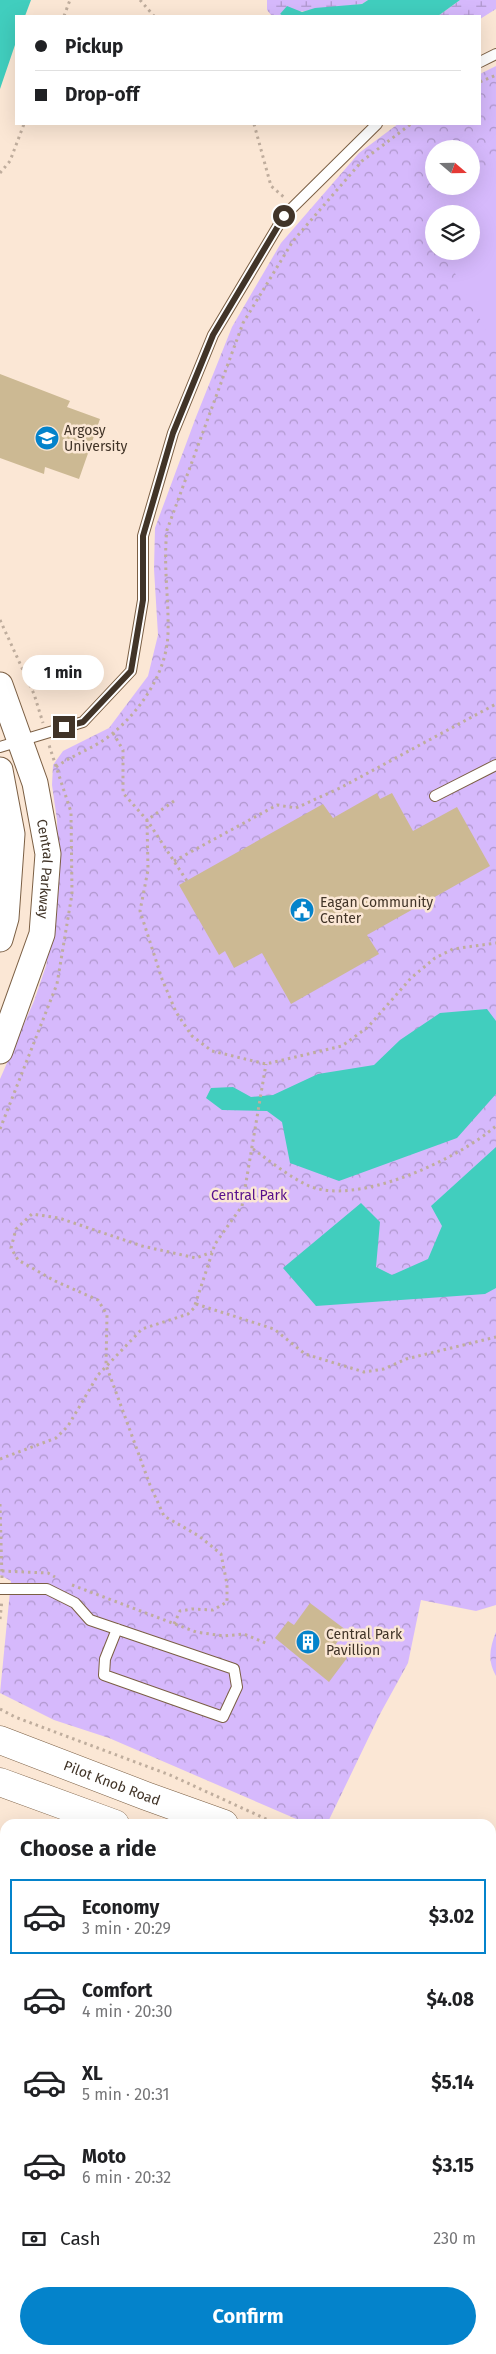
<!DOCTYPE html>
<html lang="en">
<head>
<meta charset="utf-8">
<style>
  body { margin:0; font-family:"Fira Sans",sans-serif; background:#f2f2f2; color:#202124; height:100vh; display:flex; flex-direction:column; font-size:19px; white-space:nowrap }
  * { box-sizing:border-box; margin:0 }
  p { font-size:16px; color:#757577 }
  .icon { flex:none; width:28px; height:28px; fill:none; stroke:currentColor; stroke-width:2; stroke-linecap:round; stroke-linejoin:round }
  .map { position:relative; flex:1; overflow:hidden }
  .sheet { position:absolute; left:0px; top:1819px; width:496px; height:536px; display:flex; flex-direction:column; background:#fff; border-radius:15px 15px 0 0; box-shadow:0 5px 20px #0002 }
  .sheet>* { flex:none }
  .hud { position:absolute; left:15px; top:15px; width:466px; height:110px; border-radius:0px; box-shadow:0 5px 20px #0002; display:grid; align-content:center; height:110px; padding:0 20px; background:#fff }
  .needle { width:32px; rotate:110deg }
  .fabs { position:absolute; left:425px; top:140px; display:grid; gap:10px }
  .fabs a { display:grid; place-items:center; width:55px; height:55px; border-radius:50%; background:#fff; box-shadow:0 5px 20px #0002; font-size:25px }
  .end { position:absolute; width:22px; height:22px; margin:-11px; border:6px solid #413428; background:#fff; box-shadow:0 0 0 2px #fff }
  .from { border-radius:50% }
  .bubble { position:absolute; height:35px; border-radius:18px; background:#fff; box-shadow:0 5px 20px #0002; font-size:16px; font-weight:700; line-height:35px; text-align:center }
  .hud b { display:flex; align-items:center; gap:18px; height:48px; font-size:19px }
  .hud b+b { border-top:1px solid #e0e0e0 }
  .hud i { width:12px; height:12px; background:#202124 }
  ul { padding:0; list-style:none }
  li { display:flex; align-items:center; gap:15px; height:75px; margin:0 10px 8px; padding:0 10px; border:2px solid transparent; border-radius:0px }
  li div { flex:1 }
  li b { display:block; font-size:19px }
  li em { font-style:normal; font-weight:700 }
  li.on { border-color:#0483cb }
  li>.icon { width:45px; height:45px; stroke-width:1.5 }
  h2 { padding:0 20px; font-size:22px; line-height:60px }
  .pay { display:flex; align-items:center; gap:12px; height:55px; padding:0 20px; font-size:19px }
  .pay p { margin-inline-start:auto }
  .button { display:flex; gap:10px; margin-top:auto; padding:10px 20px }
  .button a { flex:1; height:58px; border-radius:30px; background:#0483cb; color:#fff; font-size:20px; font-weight:700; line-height:58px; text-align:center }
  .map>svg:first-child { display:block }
</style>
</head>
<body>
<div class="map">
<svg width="496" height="2354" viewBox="0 0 496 2354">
  <defs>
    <pattern id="forest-crowns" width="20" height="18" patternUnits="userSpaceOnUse" patternTransform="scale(1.25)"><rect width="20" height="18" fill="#d6b9fc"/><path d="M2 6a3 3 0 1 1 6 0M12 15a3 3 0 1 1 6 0" fill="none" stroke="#af97cc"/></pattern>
    <pattern id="wetland-marsh" width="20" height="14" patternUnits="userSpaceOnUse" patternTransform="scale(1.25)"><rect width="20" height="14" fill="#d6b9fc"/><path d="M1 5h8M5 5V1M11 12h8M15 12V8" fill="none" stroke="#af97cc"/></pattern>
  </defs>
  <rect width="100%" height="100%" fill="#fbe7d5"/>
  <path fill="url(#forest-crowns)" fill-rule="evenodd" d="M496 66V1605L476 1611 421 1600 408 1663 380 1714 327 1824H308L109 1738 54 1720 0 1693 11 1581 0 1575V1079L34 1001 46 966 59 888 57 820 52 785 53 765 63 751 109 728 148 676 158 635 154 569 155 528 196 417 232 327 281 243 359 153 398 124H480V74ZM434 149H471V186H434ZM434 214H471V251H434Z
    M496 1632V1676C487 1661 490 1647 496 1632Z"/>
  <path fill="url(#wetland-marsh)" d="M267 0H368L362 4 280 14 283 16H272L267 10Z
    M460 0H496V9L480 19V16H438Z"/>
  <path fill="#d6b9fc" d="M496 162V349L443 251H471V214H434V233L418 203 450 186H471V175Z"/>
  <path fill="#41cebe" d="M0 0H31L25 16H16V42L0 89Z
    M368 0H460L438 16H283L280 14 287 6 302 12 315 8 362 4Z
    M487 1009 496 1021V1094L457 1138 339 1181 290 1163 282 1122 267 1111 222 1110 206 1098 211 1088 233 1087 251 1097 273 1095 318 1074 374 1065 400 1040 440 1013Z
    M496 1147V1288L485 1294 316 1306 283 1268 361 1203 380 1222 376 1267 392 1275 428 1259 442 1226 431 1206Z"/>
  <path fill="#ccb993" d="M0 374 70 401 67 407 100 419 79 479 45 467 44 474 0 458Z
    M377 793 380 799 392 793 413 831 457 807 490 866 367 935 379 954 291 1004 262 953 234 968 225 951 219 955 179 885 323 804 333 818Z
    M310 1603 346 1630 333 1648 347 1658 329 1682 275 1638 288 1621 294 1625Z"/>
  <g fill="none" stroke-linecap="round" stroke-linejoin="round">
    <defs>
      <path id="service" d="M480 62 496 54
        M0 747 83 722 131 671 143 600V536L173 433 213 335 284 216 377 124
        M435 796 496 765
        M0 1589H47L75 1603 90 1620 234 1669 237 1687 223 1717 104 1675 105 1659 117 1629
        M0 2065 5 2076
        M0 2147 5 2144
        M44 2354 53 2350"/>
      <path id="minor" d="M491 2009 496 1996
        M430 2350 432 2354"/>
      <g id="tertiary">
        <path id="s1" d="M0 685 35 783 48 854 42 934 0 1051"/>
        <path d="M0 770 12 834 6 918 0 939"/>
      </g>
      <g id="secondary">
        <path id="s2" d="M0 1740 146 1796 224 1824"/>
        <path d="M0 1782 115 1824"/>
        <path d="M491 1943 496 1945"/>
      </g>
    </defs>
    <use href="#service" stroke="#7b5f44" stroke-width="12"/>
    <use href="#minor" stroke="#7b5f44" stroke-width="22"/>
    <use href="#tertiary" stroke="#7b5f44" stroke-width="27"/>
    <use href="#secondary" stroke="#7b5f44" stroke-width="29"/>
    <path stroke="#bfad9d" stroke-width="3" stroke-dasharray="2.5 4" stroke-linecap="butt" d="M140 0 154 16
      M64 16 70 0
      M480 82 496 75
      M254 124 271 186 286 199
      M0 173 10 161 24 124
      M0 620 34 694 43 723
      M113 733 123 750V793L147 820 187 881
      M56 767C74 754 95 748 112 734 141 710 167 672 168 633 169 598 163 565 167 530L243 323 293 241 362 161 411 124
      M174 801 147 820 148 870 140 911 162 979 176 1012 192 1036 212 1051 266 1064 342 1046 368 1027 411 978 435 958 453 949 496 943
      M174 861 277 805 296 808 340 788 496 704
      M0 1129 57 984 72 894 71 812 49 745
      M253 1149C270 1161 288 1176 307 1185 355 1208 458 1159 496 1126
      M196 1304 274 1329 305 1354 364 1372 384 1369 406 1359 496 1337
      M0 1459 56 1438 68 1426 98 1375 142 1329 188 1314 194 1308 215 1244 242 1206 266 1064
      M0 1504 2 1579
      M2 1571 48 1573 55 1577
      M72 1585 196 1632 224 1636 244 1634 268 1644
      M0 1619 2 1600
      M174 1624 180 1611 192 1609 213 1610 227 1602V1584L221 1554 199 1536 164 1516 150 1485 106 1365 107 1315 98 1300 55 1281 18 1260 11 1248 16 1229 32 1214 59 1218 142 1246 196 1258 212 1252
      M0 1709 15 1717 170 1775 277 1824
      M491 1907 496 1908"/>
    <use href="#service" stroke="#fff" stroke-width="10"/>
    <use href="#minor" stroke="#fff" stroke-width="20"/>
    <use href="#tertiary" stroke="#fff" stroke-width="25"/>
    <use href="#secondary" stroke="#fff" stroke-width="28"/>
  </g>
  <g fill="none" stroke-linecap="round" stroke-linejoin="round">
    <path stroke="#413428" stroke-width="6" d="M64 727 83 722 131 671 143 600V536L173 433 213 335 284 216"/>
  </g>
  <defs>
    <symbol id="university-disc" viewBox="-11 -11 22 22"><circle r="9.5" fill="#0483cb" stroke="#fbe7d5"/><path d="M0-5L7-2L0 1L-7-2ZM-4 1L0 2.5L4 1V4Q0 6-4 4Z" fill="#fff"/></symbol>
    <symbol id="civic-disc" viewBox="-11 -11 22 22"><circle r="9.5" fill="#0483cb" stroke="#fbe7d5"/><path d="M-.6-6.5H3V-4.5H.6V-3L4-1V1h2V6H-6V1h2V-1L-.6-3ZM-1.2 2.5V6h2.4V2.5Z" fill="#fff"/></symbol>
    <symbol id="building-disc" viewBox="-11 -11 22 22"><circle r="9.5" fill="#0483cb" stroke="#fbe7d5"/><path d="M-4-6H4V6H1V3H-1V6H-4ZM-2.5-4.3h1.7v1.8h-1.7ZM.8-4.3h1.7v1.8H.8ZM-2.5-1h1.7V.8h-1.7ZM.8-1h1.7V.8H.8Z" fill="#fff"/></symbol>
  </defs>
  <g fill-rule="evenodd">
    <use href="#university-disc" x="33" y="424" width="28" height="28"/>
    <use href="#civic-disc" x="288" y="896" width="28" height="28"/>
    <use href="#building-disc" x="294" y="1628" width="28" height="28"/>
  </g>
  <g text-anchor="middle" stroke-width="5" stroke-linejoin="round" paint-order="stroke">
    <g font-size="14" fill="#413428" stroke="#fbe7d5" text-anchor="start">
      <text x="64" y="435">Argosy<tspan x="64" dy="16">University</tspan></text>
      <text x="320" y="907">Eagan Community<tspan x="320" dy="16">Center</tspan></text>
      <text x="326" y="1639">Central Park<tspan x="326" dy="16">Pavillion</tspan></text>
    </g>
    <g font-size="14" fill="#413428" stroke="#fbe7d5">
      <text dy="5" stroke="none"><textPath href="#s1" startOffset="191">Central Parkway</textPath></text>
      <text dy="5" stroke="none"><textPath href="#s2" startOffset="120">Pilot Knob Road</textPath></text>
    </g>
    <g font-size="14" fill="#570f8b" stroke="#fbe7d5">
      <text x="249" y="1200">Central Park</text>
    </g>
  </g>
</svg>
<div class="fabs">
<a><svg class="needle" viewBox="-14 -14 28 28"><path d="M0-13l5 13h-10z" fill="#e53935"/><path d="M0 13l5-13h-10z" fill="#757577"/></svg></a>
<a><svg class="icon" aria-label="layers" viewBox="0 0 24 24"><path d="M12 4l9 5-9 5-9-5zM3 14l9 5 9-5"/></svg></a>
</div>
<i class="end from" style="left:284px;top:216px"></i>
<i class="end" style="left:64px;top:727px"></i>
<div class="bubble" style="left:22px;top:655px;width:82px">1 min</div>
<div class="hud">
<b><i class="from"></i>Pickup</b>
<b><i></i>Drop-off</b>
</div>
<section class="sheet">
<h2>Choose a ride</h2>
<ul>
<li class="on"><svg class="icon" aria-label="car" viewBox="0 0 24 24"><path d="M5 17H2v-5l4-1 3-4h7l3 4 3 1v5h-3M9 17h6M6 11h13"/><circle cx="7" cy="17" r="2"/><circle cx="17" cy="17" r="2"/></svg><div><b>Economy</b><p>3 min · 20:29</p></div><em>$3.02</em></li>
<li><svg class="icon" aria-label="car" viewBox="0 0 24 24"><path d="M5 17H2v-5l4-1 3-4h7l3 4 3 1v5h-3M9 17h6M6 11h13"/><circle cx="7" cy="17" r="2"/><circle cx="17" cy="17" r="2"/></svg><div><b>Comfort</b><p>4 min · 20:30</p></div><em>$4.08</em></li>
<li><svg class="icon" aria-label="car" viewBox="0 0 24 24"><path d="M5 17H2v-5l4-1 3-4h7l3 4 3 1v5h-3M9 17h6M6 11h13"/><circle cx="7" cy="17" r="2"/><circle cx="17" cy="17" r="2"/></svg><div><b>XL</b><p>5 min · 20:31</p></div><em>$5.14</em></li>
<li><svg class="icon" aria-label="car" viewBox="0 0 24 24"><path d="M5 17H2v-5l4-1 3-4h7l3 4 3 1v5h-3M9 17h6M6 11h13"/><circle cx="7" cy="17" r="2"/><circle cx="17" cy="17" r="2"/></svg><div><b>Moto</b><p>6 min · 20:32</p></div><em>$3.15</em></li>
</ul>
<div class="pay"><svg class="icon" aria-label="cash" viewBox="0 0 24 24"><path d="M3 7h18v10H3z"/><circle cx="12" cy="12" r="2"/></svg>Cash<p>230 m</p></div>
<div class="button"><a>Confirm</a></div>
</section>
</div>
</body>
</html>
